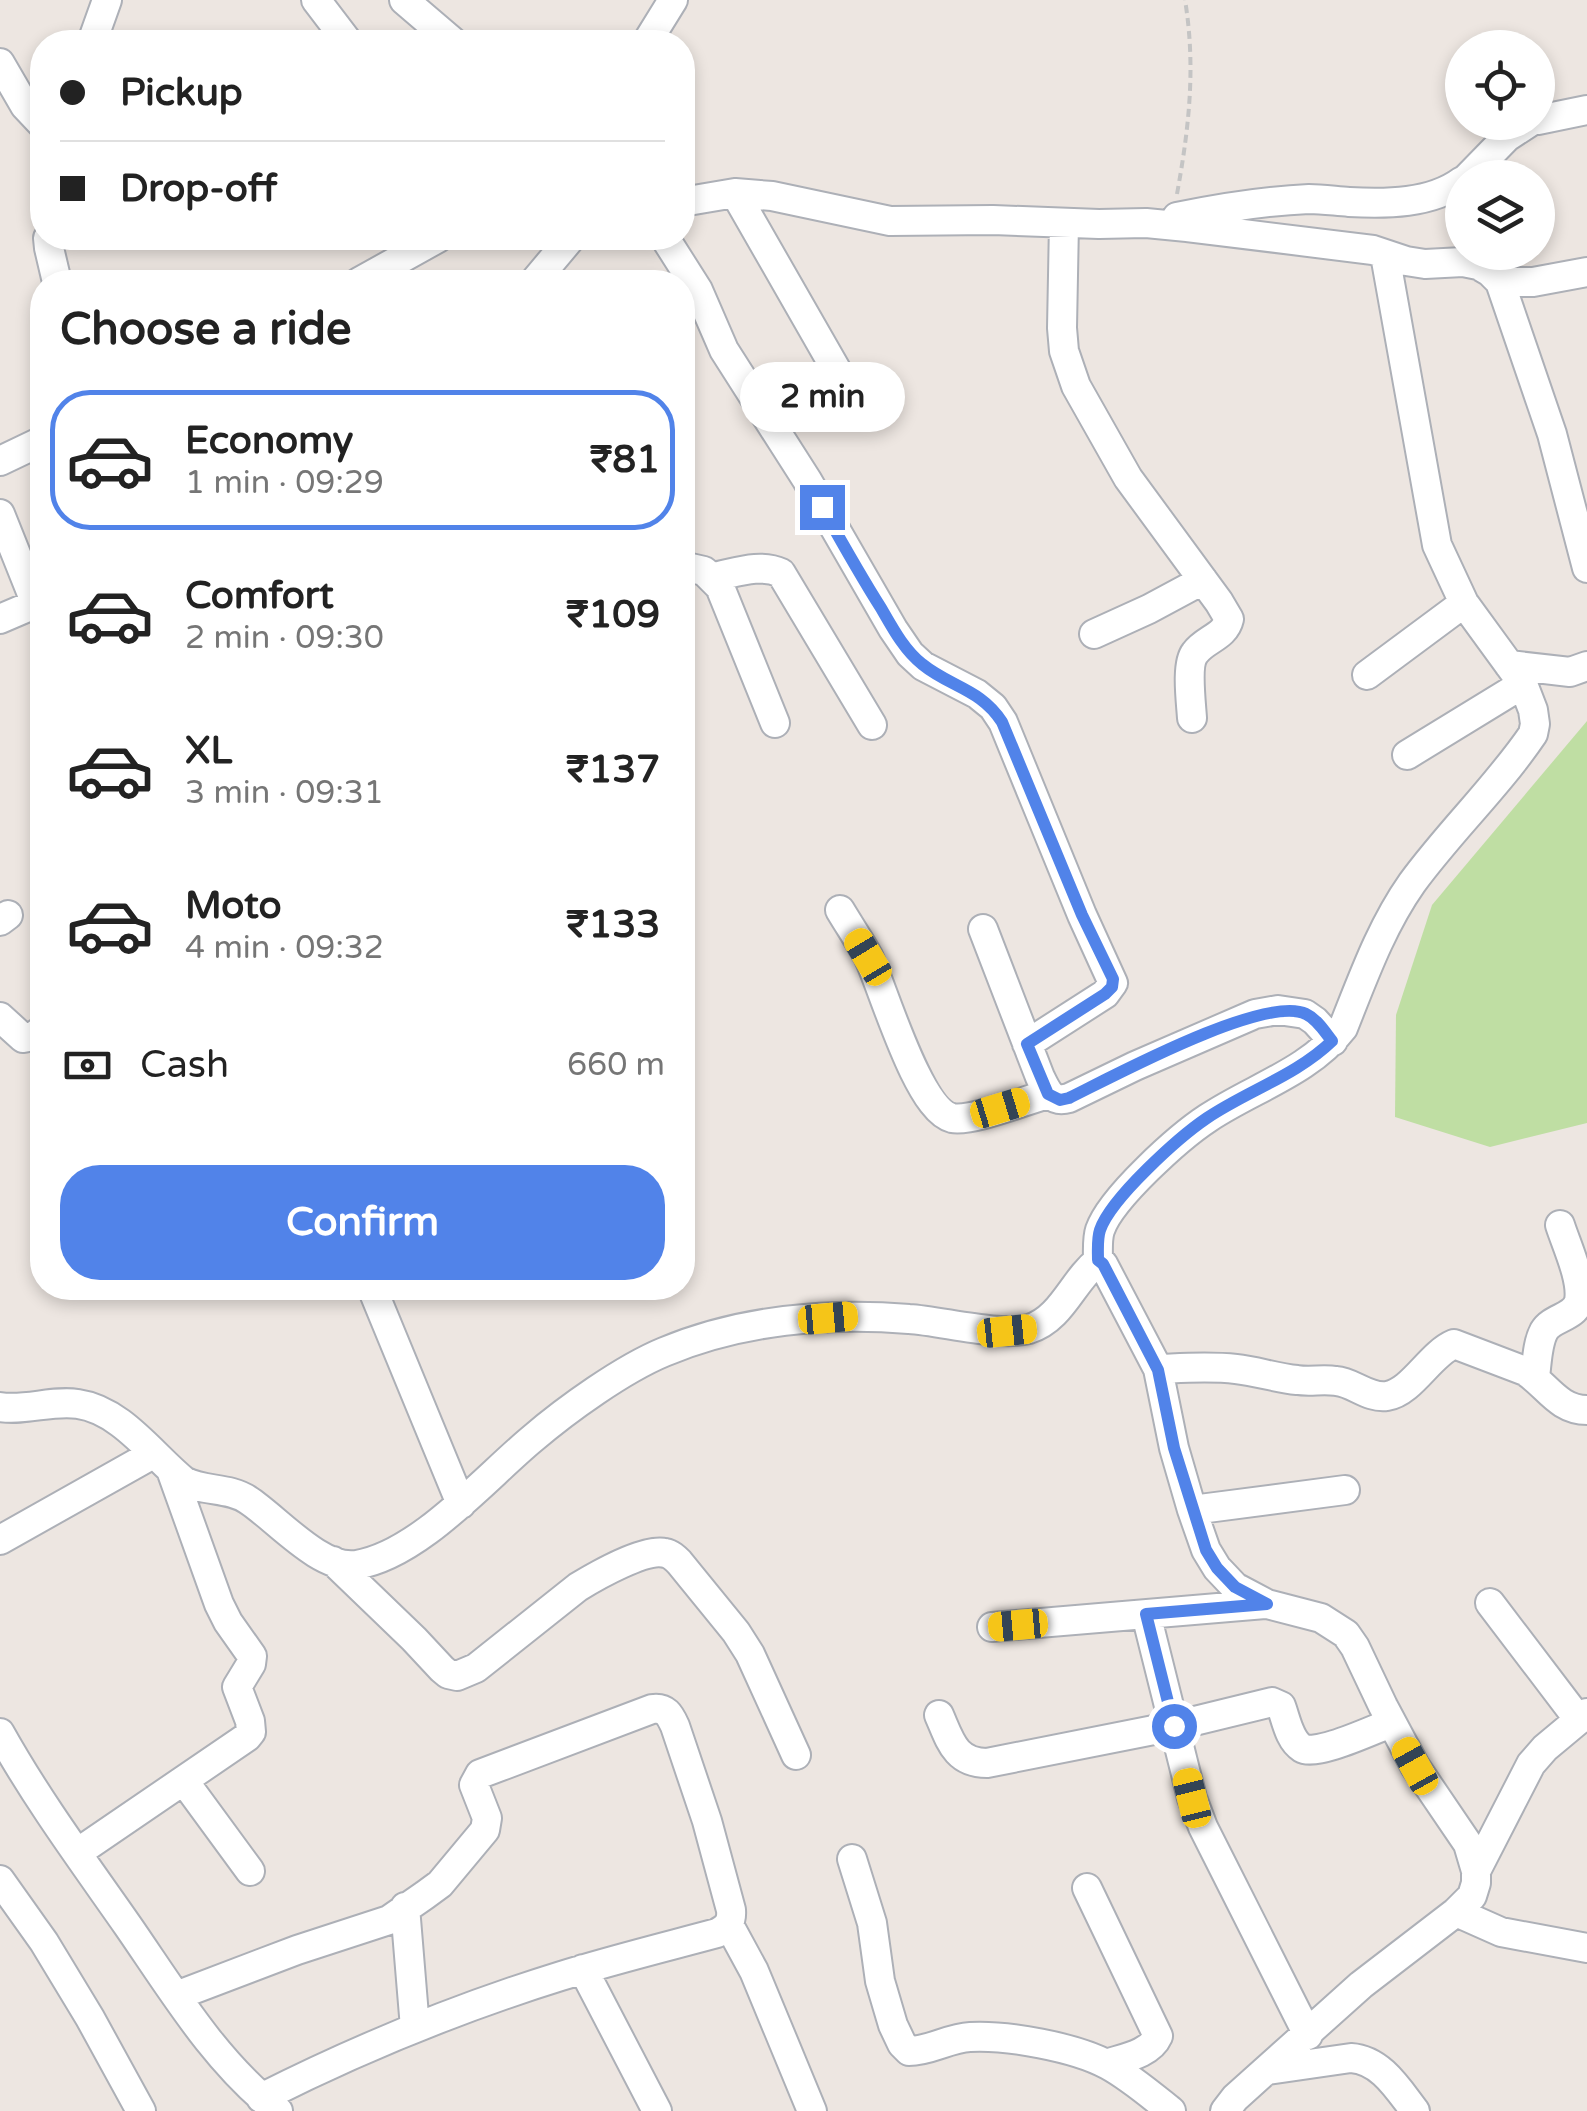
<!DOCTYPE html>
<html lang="en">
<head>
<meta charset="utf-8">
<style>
  body { margin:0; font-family:"Varela Round",sans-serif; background:#f6f6f6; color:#222; height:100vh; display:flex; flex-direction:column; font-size:38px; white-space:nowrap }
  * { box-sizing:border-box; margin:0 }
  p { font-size:32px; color:#767676 }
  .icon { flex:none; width:55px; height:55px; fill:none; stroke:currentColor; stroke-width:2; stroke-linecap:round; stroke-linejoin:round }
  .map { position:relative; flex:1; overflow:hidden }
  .side { position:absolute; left:30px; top:270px; width:665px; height:1030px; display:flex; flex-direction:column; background:#fff; border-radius:40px; box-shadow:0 5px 15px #0003 }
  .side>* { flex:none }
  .guide { position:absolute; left:30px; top:30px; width:665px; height:220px; border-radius:40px; box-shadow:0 5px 15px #0003; display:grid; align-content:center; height:220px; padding:0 30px; background:#fff }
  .fabs { position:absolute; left:1445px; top:30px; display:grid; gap:20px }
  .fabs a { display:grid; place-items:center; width:110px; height:110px; border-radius:50%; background:#fff; box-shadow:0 5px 15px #0003; font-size:50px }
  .end { position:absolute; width:45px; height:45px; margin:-22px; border:12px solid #5183e9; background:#fff; box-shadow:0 0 0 5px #fff }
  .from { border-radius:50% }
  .bubble { position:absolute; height:70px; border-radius:35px; background:#fff; box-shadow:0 5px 15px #0003; font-size:32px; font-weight:700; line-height:70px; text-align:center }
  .car { position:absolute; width:30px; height:60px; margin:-30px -15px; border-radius:12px; box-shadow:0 0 8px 2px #0007; background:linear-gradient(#f5c518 24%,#345 0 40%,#f5c518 0 76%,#345 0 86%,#f5c518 0) }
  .guide b { display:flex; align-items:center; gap:35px; height:95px; font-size:38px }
  .guide b+b { border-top:2px solid #e0e0e0 }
  .guide i { width:25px; height:25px; background:#222 }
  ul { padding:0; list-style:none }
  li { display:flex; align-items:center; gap:30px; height:140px; margin:0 20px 15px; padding:0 10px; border:5px solid transparent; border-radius:40px }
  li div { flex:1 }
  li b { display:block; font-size:38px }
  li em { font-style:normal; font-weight:700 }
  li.selected { border-color:#5183e9 }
  li>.icon { width:90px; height:90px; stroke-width:1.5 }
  h2 { padding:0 30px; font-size:45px; line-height:120px }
  .pay { display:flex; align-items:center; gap:25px; height:110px; padding:0 30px; font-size:38px }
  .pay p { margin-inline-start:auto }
  .button { display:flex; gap:20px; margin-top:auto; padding:20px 30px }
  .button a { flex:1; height:115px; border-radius:40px; background:#5183e9; color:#fff; font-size:40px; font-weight:700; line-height:115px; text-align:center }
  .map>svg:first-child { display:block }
</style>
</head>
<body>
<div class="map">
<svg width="1587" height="2111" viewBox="0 0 1587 2111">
  <rect width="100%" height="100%" fill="#ede6e1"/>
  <path fill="#bfdea3" d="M1587 721V1123L1490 1147 1395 1117 1396 1015 1432 905Z"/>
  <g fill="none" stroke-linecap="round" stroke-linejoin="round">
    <defs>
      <path id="minor" d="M316 0 348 42
        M404 0 453 42
        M92 42 107 0
        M647 42 673 0
        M0 63 25 106 42 124
        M1538 120 1587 110
        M1467 178 1507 137 1530 122
        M735 193 857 406
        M682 202 735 193 772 196 890 221 993 220 1099 224 1146 223 1187 227 1373 250 1406 261 1425 264 1463 262 1478 265 1490 272 1500 282 1552 434 1587 568
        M1177 217C1220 208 1265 201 1309 199 1322 199 1335 201 1349 202 1386 204 1431 204 1462 181
        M1064 223 1062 328 1064 351 1076 386 1128 478 1219 602 1229 619C1225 637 1205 639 1195 653 1186 664 1191 702 1192 718
        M48 238 49 248 57 282
        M665 238 698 290 724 350 807 480 893 629 910 654 923 666 977 694 993 707 1003 722 1082 915 1113 983 1105 994 1027 1044
        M359 282 438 238
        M534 282 570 239
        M1500 282H1533L1587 272
        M0 461 42 441
        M0 514 36 604
        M682 566 704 571 720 587 775 723
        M713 577C735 573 760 563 781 573L872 725
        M0 619 42 601
        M1094 634 1149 609 1203 580
        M1509 665 1570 672 1587 666
        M1367 675 1464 603
        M1407 755 1523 684
        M840 910C849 925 859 940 868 956 883 988 918 1110 952 1118 972 1122 1026 1100 1048 1094
        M0 921 8 915
        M983 929 1040 1077C1047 1091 1051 1103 1069 1098L1135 1066 1255 1014 1278 1010 1305 1014 1315 1021 1333 1041
        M0 1017 23 1038 34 1036 42 1030
        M1098 1261C1098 1251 1097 1239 1100 1230 1111 1198 1179 1137 1208 1118 1253 1088 1309 1072 1343 1028 1363 978 1381 927 1412 883 1450 831 1497 787 1533 734L1535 724 1533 710 1523 684 1464 603 1437 545 1385 255
        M372 1288 461 1504
        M1158 1369C1184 1368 1209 1366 1236 1369 1256 1371 1276 1378 1297 1380 1310 1382 1323 1379 1336 1381 1353 1382 1369 1399 1387 1396 1412 1392 1430 1354 1454 1344L1525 1371C1547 1385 1558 1410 1587 1410
        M1535 1377C1537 1363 1537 1344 1544 1331 1552 1317 1575 1318 1579 1301 1583 1280 1566 1244 1560 1225
        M0 1407C26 1411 52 1400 78 1404 121 1410 152 1455 184 1481 204 1492 229 1487 248 1500 276 1518 320 1570 356 1565 419 1555 485 1478 532 1439 567 1409 623 1369 664 1352 740 1320 828 1312 909 1319 942 1321 999 1337 1029 1329 1062 1319 1073 1280 1098 1261L1103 1264 1158 1369 1174 1448 1192 1510 1206 1550 1217 1568 1235 1587 1267 1604 1321 1618 1346 1634 1355 1647 1383 1706 1415 1766 1468 1844 1476 1871V1883L1472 1896 1456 1912 1361 1985 1235 2098 1225 2111
        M1192 1510 1345 1490
        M0 1540 153 1454
        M333 1561 414 1639 442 1669 448 1674 457 1676 476 1668 578 1587C596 1576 645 1548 665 1553 671 1554 675 1558 679 1562L736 1632 750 1654 796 1755
        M1490 1603 1579 1720
        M1146 1614 1192 1798 1203 1827 1308 2035
        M992 1627 1265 1604
        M939 1715C950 1740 955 1763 987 1763L1174 1726 1272 1702 1281 1706C1286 1719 1289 1740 1302 1748 1316 1757 1374 1729 1391 1723
        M0 1733C38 1801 84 1863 128 1926 173 1991 215 2062 278 2111
        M184 1781 250 1871
        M77 1853 247 1737 251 1732 250 1721 237 1687 251 1664 252 1656 228 1622 219 1604 171 1470
        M852 1859 872 1923 880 1981 893 2025 902 2044 909 2051C930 2051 949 2038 970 2037 1007 2035 1075 2047 1108 2065 1130 2077 1151 2095 1171 2111
        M1476 1871 1531 1764 1545 1748 1587 1713
        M0 1880 44 1942 90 2018 141 2111
        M1087 1888 1158 2036C1150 2054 1124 2058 1106 2064
        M405 1907 415 2028
        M1456 1912 1501 1932 1587 1948
        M729 1925 754 1971 812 2111
        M583 1969 657 2111
        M176 1996 297 1950 389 1920 425 1895 440 1884 485 1830 487 1818 474 1785 480 1774 652 1709C666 1707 670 1715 675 1726L707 1821 731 1910C732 1922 728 1927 717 1933 665 1947 612 1960 561 1976 458 2008 358 2049 261 2098
        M1268 2070 1351 2058C1381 2060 1398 2089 1415 2111"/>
    </defs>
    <use href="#minor" stroke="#adb0b7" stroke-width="32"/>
    <path stroke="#c4c4c4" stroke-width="4" stroke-dasharray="8 5" stroke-linecap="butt" d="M1177 194C1189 128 1196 67 1185 0"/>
    <use href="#minor" stroke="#fff" stroke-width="28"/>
  </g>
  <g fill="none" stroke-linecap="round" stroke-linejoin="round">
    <path stroke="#5183e9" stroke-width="12" d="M822 507C841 541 860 575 881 608 892 627 904 650 922 664 950 687 981 689 1002 722L1082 915 1113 979 1112 987 1105 994 1027 1044 1048 1094 1060 1100 1069 1098C1112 1077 1265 994 1306 1014 1317 1019 1325 1032 1332 1041 1297 1075 1247 1091 1207 1118 1179 1137 1111 1198 1100 1230 1097 1239 1098 1251 1098 1260L1103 1264 1158 1370 1174 1448 1206 1550 1217 1568 1235 1587 1267 1604 1146 1614 1174 1726"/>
  </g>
</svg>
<div class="fabs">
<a><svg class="icon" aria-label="locate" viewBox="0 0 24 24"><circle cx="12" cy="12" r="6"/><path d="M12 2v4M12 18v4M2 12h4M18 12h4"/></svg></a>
<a><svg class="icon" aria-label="layers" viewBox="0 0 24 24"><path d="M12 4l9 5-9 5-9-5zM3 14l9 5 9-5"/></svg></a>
</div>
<i class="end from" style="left:1174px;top:1726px"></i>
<i class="end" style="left:822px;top:507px"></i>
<div class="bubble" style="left:740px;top:362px;width:165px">2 min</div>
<i class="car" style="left:868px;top:957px;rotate:329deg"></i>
<i class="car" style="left:1000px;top:1108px;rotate:73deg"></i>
<i class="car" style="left:828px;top:1318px;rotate:85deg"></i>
<i class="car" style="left:1007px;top:1331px;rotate:84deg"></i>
<i class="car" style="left:1018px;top:1625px;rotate:265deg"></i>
<i class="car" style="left:1415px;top:1766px;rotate:331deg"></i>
<i class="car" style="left:1192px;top:1798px;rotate:346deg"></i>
<div class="guide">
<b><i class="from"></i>Pickup</b>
<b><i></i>Drop-off</b>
</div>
<section class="side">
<h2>Choose a ride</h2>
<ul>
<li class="selected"><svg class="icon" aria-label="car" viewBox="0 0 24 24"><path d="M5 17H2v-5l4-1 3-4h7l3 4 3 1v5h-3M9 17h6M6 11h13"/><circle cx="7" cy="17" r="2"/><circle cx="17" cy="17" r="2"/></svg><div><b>Economy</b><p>1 min · 09:29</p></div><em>₹81</em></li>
<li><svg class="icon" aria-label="car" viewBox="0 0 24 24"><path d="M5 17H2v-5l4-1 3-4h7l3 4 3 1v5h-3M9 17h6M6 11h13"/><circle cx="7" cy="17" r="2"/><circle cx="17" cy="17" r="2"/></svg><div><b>Comfort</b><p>2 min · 09:30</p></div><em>₹109</em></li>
<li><svg class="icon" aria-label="car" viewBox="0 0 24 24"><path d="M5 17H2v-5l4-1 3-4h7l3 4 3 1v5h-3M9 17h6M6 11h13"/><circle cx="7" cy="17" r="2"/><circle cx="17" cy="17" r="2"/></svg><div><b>XL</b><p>3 min · 09:31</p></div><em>₹137</em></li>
<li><svg class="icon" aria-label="car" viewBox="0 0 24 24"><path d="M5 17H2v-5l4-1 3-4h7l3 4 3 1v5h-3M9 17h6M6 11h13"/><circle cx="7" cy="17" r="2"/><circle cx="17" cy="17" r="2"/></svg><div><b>Moto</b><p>4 min · 09:32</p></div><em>₹133</em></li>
</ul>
<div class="pay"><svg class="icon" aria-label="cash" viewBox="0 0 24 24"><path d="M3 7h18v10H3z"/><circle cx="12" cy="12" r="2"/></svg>Cash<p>660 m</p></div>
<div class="button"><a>Confirm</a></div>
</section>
</div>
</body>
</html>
